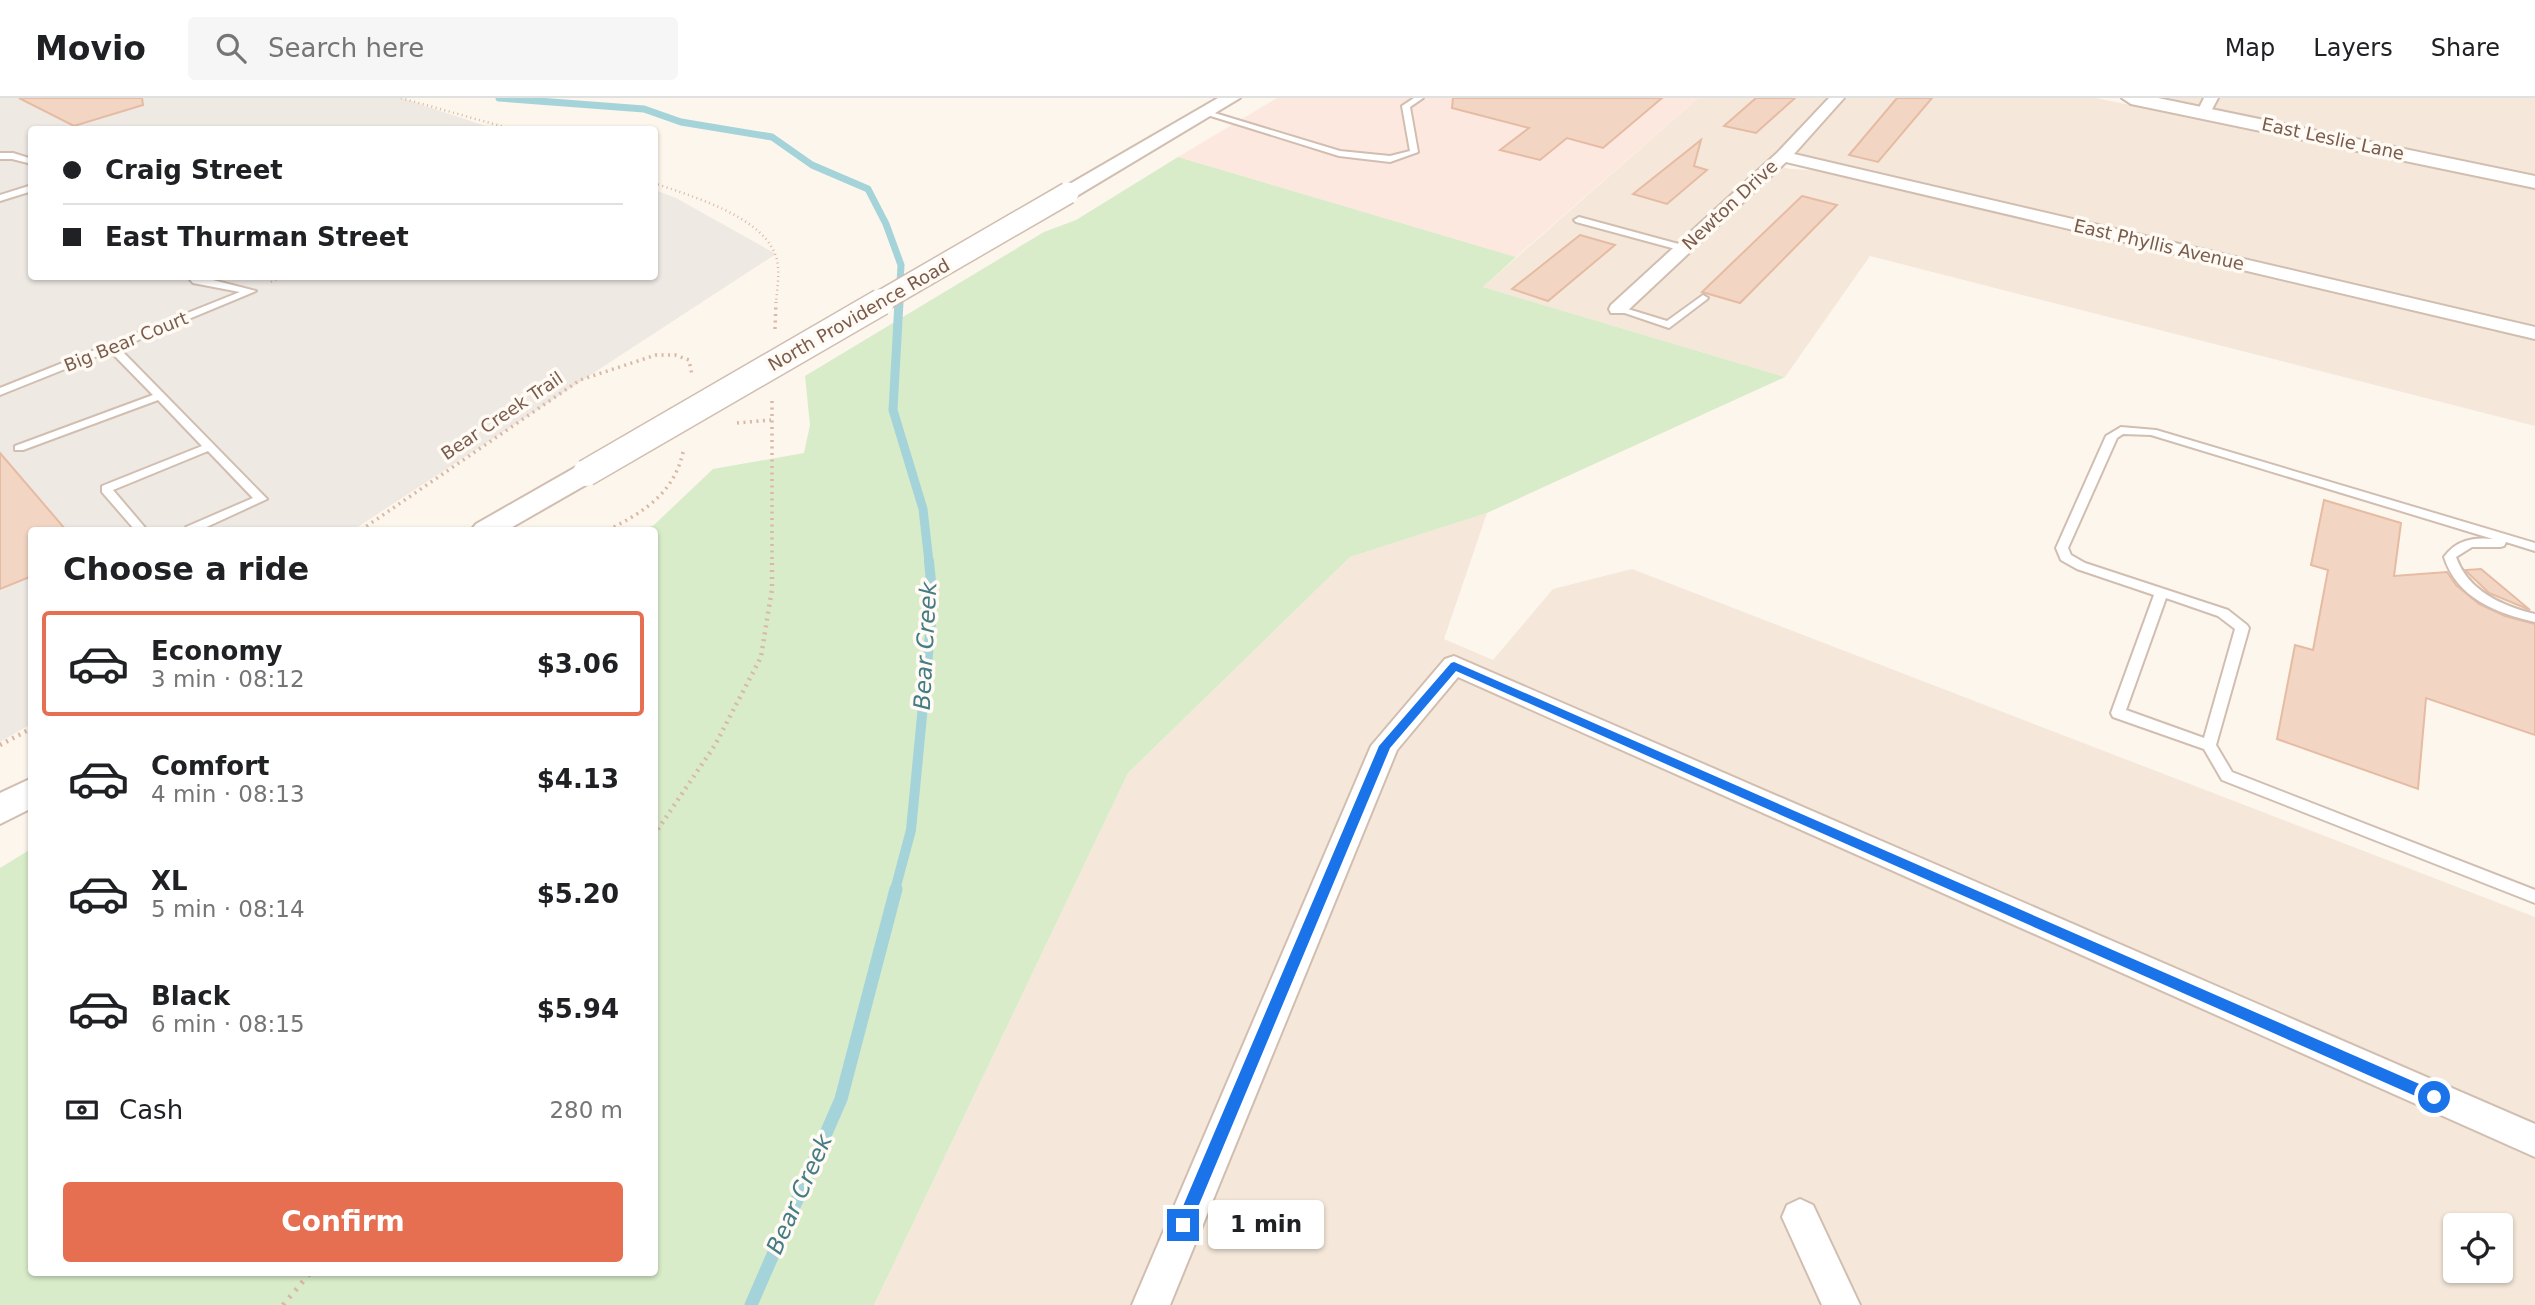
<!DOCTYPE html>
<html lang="en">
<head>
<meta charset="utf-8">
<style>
  body { margin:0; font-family:"DejaVu Sans",sans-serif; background:#f6f6f6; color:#202124; height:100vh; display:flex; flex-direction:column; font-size:26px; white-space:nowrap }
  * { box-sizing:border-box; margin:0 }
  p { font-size:23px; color:#757577 }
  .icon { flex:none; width:38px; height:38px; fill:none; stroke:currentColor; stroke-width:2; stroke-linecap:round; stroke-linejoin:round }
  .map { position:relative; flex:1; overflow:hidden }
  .side { position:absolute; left:28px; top:429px; width:630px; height:749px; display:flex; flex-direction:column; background:#fff; border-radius:7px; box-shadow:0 2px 5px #0004 }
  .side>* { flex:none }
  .guide { position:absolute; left:28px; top:28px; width:630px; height:154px; border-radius:7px; box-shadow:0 2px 5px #0004; display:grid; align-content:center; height:154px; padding:0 35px; background:#fff }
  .controls { position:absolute; left:2443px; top:1115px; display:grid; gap:14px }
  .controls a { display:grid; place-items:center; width:70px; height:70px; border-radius:7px; background:#fff; box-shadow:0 2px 5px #0004; font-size:35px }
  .end { position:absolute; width:32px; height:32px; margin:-16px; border:9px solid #1a73e8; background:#fff; box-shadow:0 0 0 4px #fff }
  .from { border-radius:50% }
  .bubble { position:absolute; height:49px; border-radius:7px; background:#fff; box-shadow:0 2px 5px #0004; font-size:23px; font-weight:600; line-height:49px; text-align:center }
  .guide b { display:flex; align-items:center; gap:24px; height:66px; font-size:26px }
  .guide b+b { border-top:2px solid #e0e0e0 }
  .guide i { width:18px; height:18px; background:#202124 }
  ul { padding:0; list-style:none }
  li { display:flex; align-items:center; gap:21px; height:105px; margin:0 14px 10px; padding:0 21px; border:4px solid transparent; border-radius:7px }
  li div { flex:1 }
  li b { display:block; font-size:26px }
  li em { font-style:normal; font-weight:600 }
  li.selected { border-color:#e76f51 }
  li>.icon { width:63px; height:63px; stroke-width:1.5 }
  h2 { padding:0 35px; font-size:32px; line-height:84px }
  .pay { display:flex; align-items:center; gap:18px; height:77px; padding:0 35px; font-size:26px }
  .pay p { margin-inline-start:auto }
  .button { display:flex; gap:14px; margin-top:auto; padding:14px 35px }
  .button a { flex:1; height:80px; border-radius:7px; background:#e76f51; color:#fff; font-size:28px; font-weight:600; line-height:80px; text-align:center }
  header { display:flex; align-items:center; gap:42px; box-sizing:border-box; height:98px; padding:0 35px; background:#fff; border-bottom:2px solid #e0e0e0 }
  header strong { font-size:33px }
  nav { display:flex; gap:38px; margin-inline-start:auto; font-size:24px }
  .search { width:490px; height:63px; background:#f6f6f6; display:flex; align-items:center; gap:18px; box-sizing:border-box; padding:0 24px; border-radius:7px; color:#757577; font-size:26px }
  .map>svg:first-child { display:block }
</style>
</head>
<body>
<header>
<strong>Movio</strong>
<div class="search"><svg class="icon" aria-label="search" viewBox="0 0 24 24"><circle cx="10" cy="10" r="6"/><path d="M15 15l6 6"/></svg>Search here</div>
<nav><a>Map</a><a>Layers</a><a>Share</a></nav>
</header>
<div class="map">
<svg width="2535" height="1207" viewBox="0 0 2535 1207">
  <rect width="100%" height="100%" fill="#fdf6ec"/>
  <path fill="#f5e8da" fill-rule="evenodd" d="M1698 0H2096L2535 91V328L1870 158 1785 279 1483 189ZM1782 52 1920 85H1921L1914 93 1828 73 1791 71 1764 64Z
    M2143 0H2535V80Z
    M1487 415 1444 541 1493 562 1553 491 1632 471 2535 819V1207H874L1128 675 1350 459ZM2455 1127H2501V1172H2455Z"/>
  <path fill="#fde8e0" d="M1277 0H1698L1516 159 1178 59Z"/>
  <path fill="#efe9e4" d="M0 0H401L495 31 32 32V178H654L655 92 676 100 776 156 353 432H32L31 626 0 644Z"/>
  <path fill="#d8ecc9" d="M1178 59 1516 159 1483 189 1785 279 1487 415 1350 459 1128 675 874 1207H0V770L31 751 32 1174H654V432H643L654 427 713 371 804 355 810 327 805 278 1044 134 1076 122Z"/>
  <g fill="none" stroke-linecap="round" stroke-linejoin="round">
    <path stroke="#a5d3da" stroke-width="7" d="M499 0 644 11 681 24 772 39 812 67 868 91 886 126 901 167 899 205"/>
    <path stroke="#a5d3da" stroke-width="9" d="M899 204 893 312 923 411 929 464"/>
    <path stroke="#a5d3da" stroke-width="10" d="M895 792 911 732 933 504 929 463"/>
    <path stroke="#a5d3da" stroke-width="13" d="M751 1207 841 1001 896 791"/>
  </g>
  <path fill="#f3d5c3" stroke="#e6bba3" stroke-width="2" d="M19 0H142L143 7 74 28Z
    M1453 0H1662L1603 50 1567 40 1540 62 1500 52 1529 30 1452 10Z
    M1756 0H1795L1756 35 1724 28Z
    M1897 0H1932L1878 64 1849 57Z
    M1701 42 1694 68 1707 72 1667 106 1633 96Z
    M1802 98 1837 107 1740 205 1702 194Z
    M1580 137 1615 147 1548 203 1512 191Z
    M0 355 66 432H32V478L0 491Z
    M2324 402 2401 425 2394 478 2447 474 2456 487 2479 506 2505 518 2535 526V637L2426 600 2418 691 2277 641 2295 547 2313 552 2328 472 2311 467Z
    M2481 471 2530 512 2489 495 2465 472Z"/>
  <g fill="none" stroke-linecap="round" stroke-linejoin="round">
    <defs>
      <path id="service" d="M1414 0H1423L1410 9 1418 54 1390 64 1339 58 1201 15 1208 13 1340 53 1390 58 1410 53 1402 8Z
        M0 55H13L32 61V66L12 61H0Z
        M32 87V93L0 103V97Z
        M1579 119 1686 148 1688 150 1683 153 1576 124 1574 122Z
        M187 178H197L256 193 119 250 267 401 200 432H184L186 429 253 400 208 353 113 392 147 432H135L102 394V388L202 348 158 302 23 352H15V348L153 297 110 253 0 297V290L240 194 193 185Z
        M1703 197 1708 200 1706 202 1669 230 1613 211 1618 208 1667 223Z
        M2121 329 2156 332 2535 445V453L2506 444 2504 448 2500 449H2472L2456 459C2468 493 2502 508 2535 516V524C2496 515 2457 500 2444 459 2456 442 2473 439 2493 441L2151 337 2123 336 2117 340 2068 450 2071 457 2085 465 2228 512 2247 527 2249 530 2216 647 2232 674 2535 792V805L2222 682 2204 651 2113 619 2111 615 2154 497 2077 471 2061 462 2056 450 2106 338ZM2166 500 2218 518 2235 531 2204 640 2126 612Z"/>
      <path id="minor" d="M1829 0H1844L1794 56 2535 229V241L1786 64 1625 215H1611L1609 211 1611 207 1777 55Z
        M2204 0H2218L2209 17 2204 18 2197 14Z
        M1454 558 2535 1026V1059L1458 579 1397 652 1170 1207H1132L1371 648 1445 561Z
        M1800 1101 1813 1107 1860 1207H1822L1782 1119 1787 1107Z"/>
      <path id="tertiary" d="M1218 0H1240L1075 99H1061L1058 95 1061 91Z
        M2122 0H2158L2535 78V90L2131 6Z
        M586 367 596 369 600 375 596 381 507 432H471L476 426 576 369Z
        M32 680V710L0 726V695Z"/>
    </defs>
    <use href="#service" stroke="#d1beb0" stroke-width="4"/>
    <use href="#minor" stroke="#d1beb0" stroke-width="4"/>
    <use href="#tertiary" stroke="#d1beb0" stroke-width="4"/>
    <path stroke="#d9b8a5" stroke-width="2.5" stroke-dasharray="1 3.5" stroke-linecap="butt" d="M401 0 515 32
      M654 85C690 98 760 117 775 156 781 170 777 191 776 205
      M271 184 285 178"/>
    <path stroke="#d9b8a5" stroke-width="3.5" stroke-dasharray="2 4.5" stroke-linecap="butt" d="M775 231 776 204
      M772 303V464
      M737 325 771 322
      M361 432 580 282 656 257H675L689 262 692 277
      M608 432C644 414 674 395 683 354"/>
    <path stroke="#d9b8a5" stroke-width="4.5" stroke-dasharray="2 5" stroke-linecap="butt" d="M0 647 32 630
      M654 737 715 647 761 559 772 491V463"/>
    <path stroke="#d9b8a5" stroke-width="5" stroke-dasharray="2.5 7" stroke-linecap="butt" d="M283 1207 311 1174"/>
    <use href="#service" fill="#fff" fill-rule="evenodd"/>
    <use href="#minor" fill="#fff" fill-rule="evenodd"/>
    <use href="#tertiary" fill="#fff" fill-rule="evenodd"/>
    <defs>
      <path id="tertiary-bridge-far1" d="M878 205 1068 95"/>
      <path id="tertiary-bridge" d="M586 375 881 204"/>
    </defs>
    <use href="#tertiary-bridge-far1" stroke="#d1beb0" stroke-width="24" stroke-linecap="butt"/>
    <use href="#tertiary-bridge" stroke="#d1beb0" stroke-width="29" stroke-linecap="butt"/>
    <use href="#tertiary-bridge-far1" stroke="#fff" stroke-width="21"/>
    <use href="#tertiary-bridge" stroke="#fff" stroke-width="26"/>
  </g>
  <path fill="#1a73e8" d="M1454 564 2440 995 2442 999 2434 1006 2429 1004 1456 573 1390 650 1188 1133 1183 1135 1177 1133 1175 1127 1379 648 1451 565Z"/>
  <g text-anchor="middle" stroke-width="7" stroke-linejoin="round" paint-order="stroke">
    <g font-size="18" fill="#7a5c4d" stroke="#fffaf3">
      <text transform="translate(2333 41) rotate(12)" y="6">East Leslie Lane</text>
      <text transform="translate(1730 107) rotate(-43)" y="6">Newton Drive</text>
      <text transform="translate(2159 147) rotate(13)" y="6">East Phyllis Avenue</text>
      <text transform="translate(859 217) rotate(-30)" y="6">North Providence Road</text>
      <text transform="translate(126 244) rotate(-22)" y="6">Big Bear Court</text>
      <text transform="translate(502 318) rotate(-34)" y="6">Bear Creek Trail</text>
    </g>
    <g font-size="23" font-style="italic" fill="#437c86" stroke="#fffaf3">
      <text transform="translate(925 548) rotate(-87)" y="8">Bear Creek</text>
      <text transform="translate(799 1096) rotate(-66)" y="8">Bear Creek</text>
    </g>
  </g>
</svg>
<div class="controls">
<a><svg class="icon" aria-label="locate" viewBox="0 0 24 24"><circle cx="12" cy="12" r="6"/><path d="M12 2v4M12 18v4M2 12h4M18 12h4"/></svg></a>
</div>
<i class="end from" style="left:2434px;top:999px"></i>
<i class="end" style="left:1183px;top:1127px"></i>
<div class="bubble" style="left:1208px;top:1102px;width:116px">1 min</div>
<div class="guide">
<b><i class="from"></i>Craig Street</b>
<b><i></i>East Thurman Street</b>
</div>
<section class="side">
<h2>Choose a ride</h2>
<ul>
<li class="selected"><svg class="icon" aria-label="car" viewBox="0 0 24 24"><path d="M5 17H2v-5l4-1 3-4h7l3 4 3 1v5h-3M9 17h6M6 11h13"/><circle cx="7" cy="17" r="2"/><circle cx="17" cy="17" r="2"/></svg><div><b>Economy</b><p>3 min · 08:12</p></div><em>$3.06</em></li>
<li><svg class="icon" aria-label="car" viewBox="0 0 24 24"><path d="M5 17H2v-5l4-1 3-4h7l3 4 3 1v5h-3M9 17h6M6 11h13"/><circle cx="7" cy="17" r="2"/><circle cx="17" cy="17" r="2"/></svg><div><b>Comfort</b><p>4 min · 08:13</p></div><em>$4.13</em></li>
<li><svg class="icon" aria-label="car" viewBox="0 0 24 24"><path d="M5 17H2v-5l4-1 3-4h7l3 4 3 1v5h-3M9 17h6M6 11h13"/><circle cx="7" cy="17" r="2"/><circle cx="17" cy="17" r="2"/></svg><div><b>XL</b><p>5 min · 08:14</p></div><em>$5.20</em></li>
<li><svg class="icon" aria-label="car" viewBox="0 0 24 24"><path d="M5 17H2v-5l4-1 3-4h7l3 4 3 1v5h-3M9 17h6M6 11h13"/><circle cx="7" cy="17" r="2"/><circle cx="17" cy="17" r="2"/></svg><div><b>Black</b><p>6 min · 08:15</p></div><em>$5.94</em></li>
</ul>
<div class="pay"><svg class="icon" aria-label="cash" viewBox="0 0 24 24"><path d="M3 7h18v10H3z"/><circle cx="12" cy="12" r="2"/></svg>Cash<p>280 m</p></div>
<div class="button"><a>Confirm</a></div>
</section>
</div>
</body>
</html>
